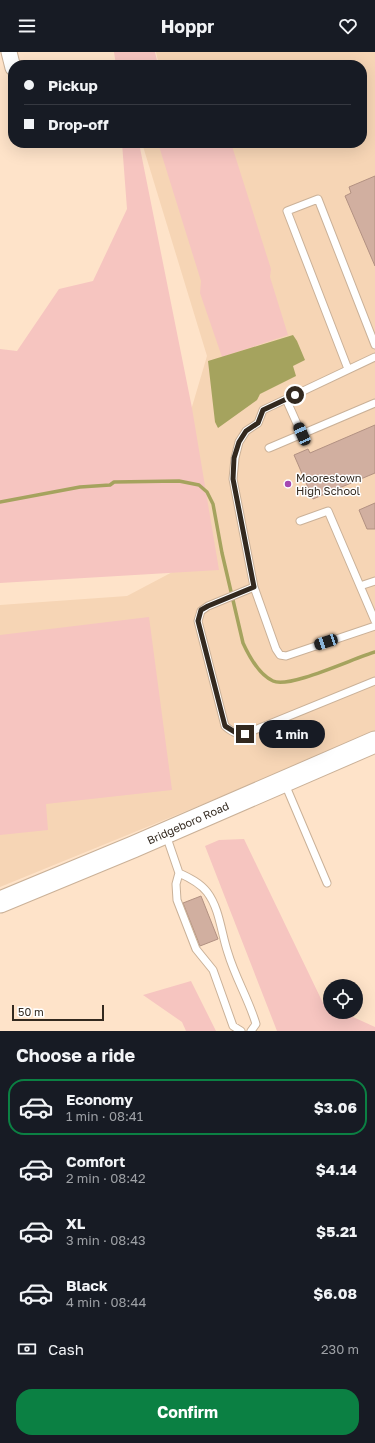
<!DOCTYPE html>
<html lang="en">
<head>
<meta charset="utf-8">
<style>
  body { margin:0; font-family:"Golos Text",sans-serif; background:#20242c; color:#f1f3f6; height:100vh; display:flex; flex-direction:column; font-size:15px; white-space:nowrap }
  * { box-sizing:border-box; margin:0 }
  p { font-size:13px; color:#9ea1a6 }
  .icon { flex:none; width:22px; height:22px; fill:none; stroke:currentColor; stroke-width:2; stroke-linecap:round; stroke-linejoin:round }
  .map { position:relative; height:979px; overflow:hidden }
  .sheet { display:flex; flex-direction:column; background:#171b24; flex:1 }
  .sheet>* { flex:none }
  .hud { position:absolute; left:8px; top:8px; width:359px; height:88px; border-radius:16px; box-shadow:0 4px 16px #0002; display:grid; align-content:center; height:88px; padding:0 16px; background:#171b24 }
  .fabs { position:absolute; left:323px; top:927px; display:grid; gap:8px }
  .fabs a { display:grid; place-items:center; width:40px; height:40px; border-radius:50%; background:#171b24; box-shadow:0 4px 16px #0002; font-size:20px }
  .scale { position:absolute; left:12px; bottom:10px; width:92px; box-sizing:border-box; padding-left:4px; border:2px solid #33291f; border-top:0; font-size:11px; line-height:14px; white-space:nowrap; color:#33291f; -webkit-text-stroke:3px #fff; paint-order:stroke }
  .end { position:absolute; width:18px; height:18px; margin:-9px; border:5px solid #33291f; background:#fff; box-shadow:0 0 0 2px #fff }
  .from { border-radius:50% }
  .bubble { position:absolute; height:28px; border-radius:14px; background:#171b24; box-shadow:0 4px 16px #0002; font-size:13px; font-weight:700; line-height:28px; text-align:center }
  .car { position:absolute; width:12px; height:24px; margin:-12px -6px; border-radius:5px; box-shadow:0 0 3px 1px #0007; background:linear-gradient(#222 24%,#8ab4d8 0 40%,#222 0 76%,#8ab4d8 0 86%,#222 0) }
  .hud b { display:flex; align-items:center; gap:14px; height:38px; font-size:15px }
  .hud b+b { border-top:1px solid #363941 }
  .hud i { width:10px; height:10px; background:#f1f3f6 }
  ul { padding:0; list-style:none }
  li { display:flex; align-items:center; gap:12px; height:56px; margin:0 8px 6px; padding:0 8px; border:2px solid transparent; border-radius:16px }
  li div { flex:1 }
  li b { display:block; font-size:15px }
  li em { font-style:normal; font-weight:700 }
  li.on { border-color:#0b8043 }
  li>.icon { width:36px; height:36px; stroke-width:1.5 }
  h2 { padding:0 16px; font-size:18px; line-height:48px }
  .pay { display:flex; align-items:center; gap:10px; height:44px; padding:0 16px; font-size:15px }
  .pay p { margin-inline-start:auto }
  .action { display:flex; gap:8px; margin-top:auto; padding:8px 16px }
  .action a { flex:1; height:46px; border-radius:16px; background:#0b8043; color:#fff; font-size:16px; font-weight:700; line-height:46px; text-align:center }
  header { display:flex; justify-content:space-between; align-items:center; height:52px; padding:0 16px; background:#171b24; font-size:18px; font-weight:700 }
  .map>svg:first-child { display:block }
</style>
</head>
<body>
<header><svg class="icon" aria-label="menu" viewBox="0 0 24 24"><path d="M4 6h16M4 12h16M4 18h16"/></svg>Hoppr<svg class="icon" aria-label="heart" viewBox="0 0 24 24"><path d="M12 20l-8-8c-3-5 5-10 8-4 3-6 11-1 8 4z"/></svg></header>
<div class="map">
<svg width="375" height="979" viewBox="0 0 375 979">
  <rect width="100%" height="100%" fill="#fee3c9"/>
  <path fill="#f6d5b5" d="M156 0H375V682L0 835V553L127 544 214 498 189 365 207 304 142 91H362V13H159Z"/>
  <path fill="#f6c5c0" d="M114 0H155L158 13H116Z
    M122 91H139L192 356 219 518 0 531V297L17 299 59 237 93 229 127 157Z
    M158 91H231L271 217 270 225 288 283 222 305 200 241 201 229Z
    M149 565 172 738 46 752 48 778 0 783V583Z
    M244 787 323 951 330 955V960H342L375 975V979H277L205 794 219 788Z
    M191 929 216 979H186L182 970 143 943Z"/>
  <path fill="#a5a35e" d="M293 283 297 289 305 308 293 314 296 324 260 342 257 348 218 376 215 370 208 309Z"/>
  <g fill="none" stroke-linecap="round" stroke-linejoin="round">
    <path stroke="#a5a35e" stroke-width="3.5" d="M0 450 80 435 110 433 114 430 179 429 199 433 207 440 213 452 222 501 243 591C249 604 259 623 273 629 289 637 354 606 375 600"/>
  </g>
  <path fill="#d1afa0" stroke="#b29182" d="M375 124V214L345 144 351 141 349 135Z
    M375 373V421L313 447 294 403 308 397 310 401Z
    M375 451V477H367L359 458Z
    M201 844 218 887 200 894 183 851Z"/>
  <g fill="none" stroke-linecap="round" stroke-linejoin="round">
    <defs>
      <path id="lane" d="M375 305 263 358 258 371 246 379 239 390 235 406 233 427 254 535 276 597 280 603 286 604 375 574
        M348 317 287 159 318 147 375 293
        M286 347 302 383
        M269 396 375 351
        M300 469 328 459 375 569
        M360 534 375 529
        M254 535 208 554 201 559 198 569 225 674C232 680 236 682 245 682L375 629
        M285 732 327 831
        M166 783 179 821 176 832 177 848 196 897 213 918 233 974 241 979
        M179 821C190 826 200 831 207 840 220 857 221 881 228 901 235 925 249 948 256 972L251 979"/>
      <path id="street" d="M9 0 13 16"/>
      <path id="secondary" d="M0 850 133 795 375 690"/>
    </defs>
    <use href="#lane" stroke="#cab198" stroke-width="9"/>
    <use href="#street" stroke="#cab198" stroke-width="17"/>
    <use href="#secondary" stroke="#cab198" stroke-width="23"/>
    <use href="#lane" stroke="#fff" stroke-width="7"/>
    <use href="#street" stroke="#fff" stroke-width="15"/>
    <use href="#secondary" stroke="#fff" stroke-width="21"/>
  </g>
  <g fill="none" stroke-linecap="round" stroke-linejoin="round">
    <path stroke="#33291f" stroke-width="5" d="M245 682H238L225 674 198 569 201 558 208 554 254 535 233 427 234 406 239 390 246 379 258 371 263 358 295 343"/>
  </g>
  <circle fill="#a448b2" stroke="#fff" stroke-width="1.5" cx="288" cy="432" r="4"/>
  <g text-anchor="middle" stroke-width="3" stroke-linejoin="round" paint-order="stroke">
    <g font-size="11" fill="#33291f" stroke="#fff" text-anchor="start">
      <text x="296" y="430">Moorestown<tspan x="296" dy="13">High School</tspan></text>
    </g>
    <g font-size="11" fill="#33291f" stroke="#fff">
      <text transform="translate(188 771) rotate(-24)" y="4">Bridgeboro Road</text>
    </g>
  </g>
</svg>
<div class="fabs">
<a><svg class="icon" aria-label="locate" viewBox="0 0 24 24"><circle cx="12" cy="12" r="6"/><path d="M12 2v4M12 18v4M2 12h4M18 12h4"/></svg></a>
</div>
<div class="scale">50 m</div>
<i class="end from" style="left:295px;top:343px"></i>
<i class="end" style="left:245px;top:682px"></i>
<div class="bubble" style="left:259px;top:668px;width:66px">1 min</div>
<i class="car" style="left:302px;top:382px;rotate:336deg"></i>
<i class="car" style="left:326px;top:590px;rotate:252deg"></i>
<div class="hud">
<b><i class="from"></i>Pickup</b>
<b><i></i>Drop-off</b>
</div>
</div>
<section class="sheet">
<h2>Choose a ride</h2>
<ul>
<li class="on"><svg class="icon" aria-label="car" viewBox="0 0 24 24"><path d="M5 17H2v-5l4-1 3-4h7l3 4 3 1v5h-3M9 17h6M6 11h13"/><circle cx="7" cy="17" r="2"/><circle cx="17" cy="17" r="2"/></svg><div><b>Economy</b><p>1 min · 08:41</p></div><em>$3.06</em></li>
<li><svg class="icon" aria-label="car" viewBox="0 0 24 24"><path d="M5 17H2v-5l4-1 3-4h7l3 4 3 1v5h-3M9 17h6M6 11h13"/><circle cx="7" cy="17" r="2"/><circle cx="17" cy="17" r="2"/></svg><div><b>Comfort</b><p>2 min · 08:42</p></div><em>$4.14</em></li>
<li><svg class="icon" aria-label="car" viewBox="0 0 24 24"><path d="M5 17H2v-5l4-1 3-4h7l3 4 3 1v5h-3M9 17h6M6 11h13"/><circle cx="7" cy="17" r="2"/><circle cx="17" cy="17" r="2"/></svg><div><b>XL</b><p>3 min · 08:43</p></div><em>$5.21</em></li>
<li><svg class="icon" aria-label="car" viewBox="0 0 24 24"><path d="M5 17H2v-5l4-1 3-4h7l3 4 3 1v5h-3M9 17h6M6 11h13"/><circle cx="7" cy="17" r="2"/><circle cx="17" cy="17" r="2"/></svg><div><b>Black</b><p>4 min · 08:44</p></div><em>$6.08</em></li>
</ul>
<div class="pay"><svg class="icon" aria-label="cash" viewBox="0 0 24 24"><path d="M3 7h18v10H3z"/><circle cx="12" cy="12" r="2"/></svg>Cash<p>230 m</p></div>
<div class="action"><a>Confirm</a></div>
</section>
</body>
</html>
